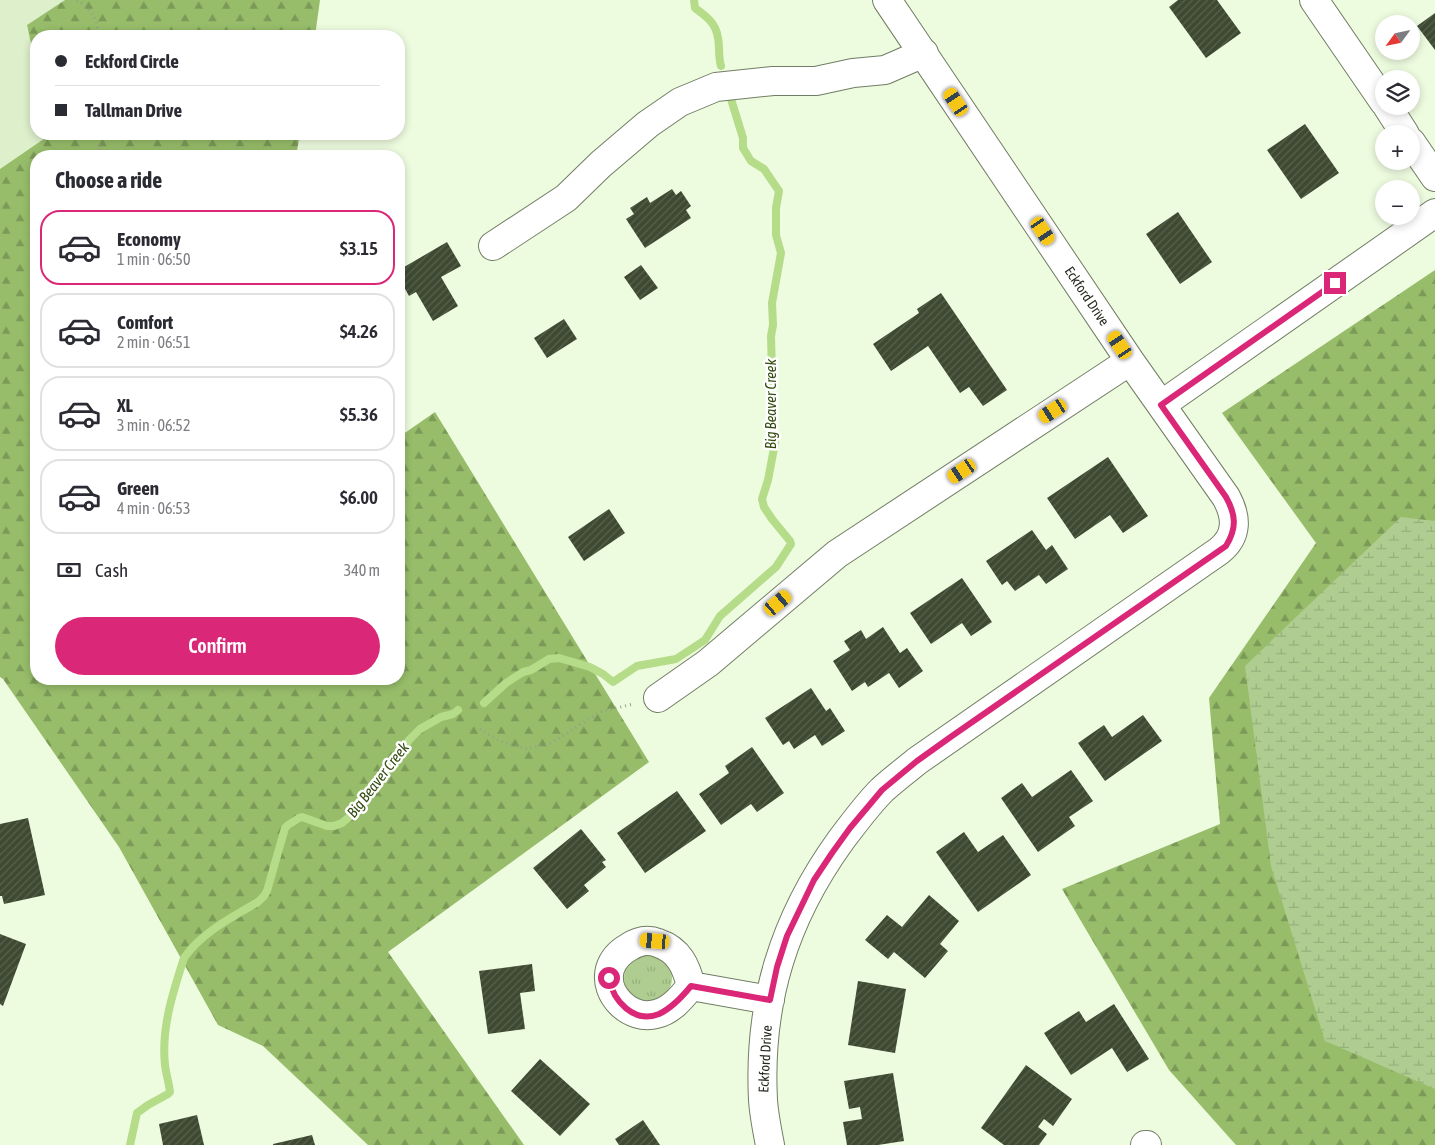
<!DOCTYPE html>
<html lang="en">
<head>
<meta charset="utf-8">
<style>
  body { margin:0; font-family:"Asap Condensed",sans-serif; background:#f7f7f7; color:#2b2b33; height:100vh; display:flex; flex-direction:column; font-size:19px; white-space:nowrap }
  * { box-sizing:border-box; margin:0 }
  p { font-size:16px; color:#7c7c81 }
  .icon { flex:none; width:28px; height:28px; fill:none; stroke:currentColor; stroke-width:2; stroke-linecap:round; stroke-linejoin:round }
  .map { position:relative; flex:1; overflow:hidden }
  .panel { position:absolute; left:30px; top:150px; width:375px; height:535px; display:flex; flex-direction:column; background:#fff; border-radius:20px; box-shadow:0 2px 8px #0003 }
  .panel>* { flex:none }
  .banner { position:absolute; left:30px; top:30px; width:375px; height:110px; border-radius:20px; box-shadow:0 2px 8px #0003; display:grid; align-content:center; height:110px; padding:0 25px; background:#fff }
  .needle { width:32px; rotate:237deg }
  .fabs { position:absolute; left:1375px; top:15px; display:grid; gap:10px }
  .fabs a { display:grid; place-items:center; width:45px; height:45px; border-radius:50%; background:#fff; box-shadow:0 2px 8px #0003; font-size:25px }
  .end { position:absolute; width:22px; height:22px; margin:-11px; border:6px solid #db2777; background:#fff; box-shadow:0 0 0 2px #fff }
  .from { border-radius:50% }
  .car { position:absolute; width:15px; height:30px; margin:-15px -8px; border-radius:6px; box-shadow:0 0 4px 1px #0007; background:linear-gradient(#f5c518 24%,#345 0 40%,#f5c518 0 76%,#345 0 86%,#f5c518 0) }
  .banner b { display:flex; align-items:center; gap:18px; height:48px; font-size:19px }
  .banner b+b { border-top:1px solid #e1e1e2 }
  .banner i { width:12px; height:12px; background:#2b2b33 }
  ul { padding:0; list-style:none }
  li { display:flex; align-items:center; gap:15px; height:75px; margin:0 10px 8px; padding:0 15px; border:2px solid #e1e1e2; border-radius:20px }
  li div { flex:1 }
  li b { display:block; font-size:19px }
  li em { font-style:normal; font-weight:600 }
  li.on { border-color:#db2777 }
  li>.icon { width:45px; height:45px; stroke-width:1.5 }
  h2 { padding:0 25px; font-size:22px; line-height:60px }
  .pay { display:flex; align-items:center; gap:12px; height:55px; padding:0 25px; font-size:19px }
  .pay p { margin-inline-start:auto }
  .button { display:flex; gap:10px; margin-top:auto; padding:10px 25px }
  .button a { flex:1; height:58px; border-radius:30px; background:#db2777; color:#fff; font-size:20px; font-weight:600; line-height:58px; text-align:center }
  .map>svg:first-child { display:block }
</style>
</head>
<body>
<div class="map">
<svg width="1435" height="1145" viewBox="0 0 1435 1145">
  <defs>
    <pattern id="grass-tufts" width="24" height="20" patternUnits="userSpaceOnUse" patternTransform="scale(1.25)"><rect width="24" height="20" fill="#afcd90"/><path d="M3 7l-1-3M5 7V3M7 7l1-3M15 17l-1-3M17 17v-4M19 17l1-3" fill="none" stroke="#96b07c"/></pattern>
    <pattern id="forest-firs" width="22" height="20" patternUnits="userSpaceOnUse" patternTransform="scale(1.25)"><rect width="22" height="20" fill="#97bd6a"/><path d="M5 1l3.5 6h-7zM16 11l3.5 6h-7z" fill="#7b9a57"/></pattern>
    <pattern id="wetland-marsh" width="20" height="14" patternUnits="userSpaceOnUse" patternTransform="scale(1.25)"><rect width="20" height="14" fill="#afcd90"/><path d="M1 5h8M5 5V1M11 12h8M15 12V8" fill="none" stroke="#96b07c"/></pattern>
    <pattern id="building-hatch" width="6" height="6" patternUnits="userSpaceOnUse" patternTransform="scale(1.25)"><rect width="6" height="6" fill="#3e4932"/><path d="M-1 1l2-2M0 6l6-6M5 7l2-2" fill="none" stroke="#57614e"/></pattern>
  </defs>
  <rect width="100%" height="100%" fill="#edfbdf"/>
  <path fill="#deefcc" d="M0 0H65L27 25 36 67V134H51L0 169Z"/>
  <path fill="url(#grass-tufts)" d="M624 978a24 24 0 1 1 48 0a24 24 0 1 1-48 0Z"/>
  <path fill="url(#forest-firs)" d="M65 0H320L315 36H36V67L27 25Z
    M51 134H300L296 156H36V679H399V437L435 412 649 762 388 952 524 1145H368L263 1046 218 1025 119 847 3 679 0 677V169Z
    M1435 270V1145H1236L1169 1070 1062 889 1220 824 1209 698 1316 543 1222 413Z"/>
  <path fill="url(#wetland-marsh)" d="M1401 517 1435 521V1089L1325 1041 1271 866 1245 666Z"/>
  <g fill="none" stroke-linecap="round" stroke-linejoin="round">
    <path stroke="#b5dc88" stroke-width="8" d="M694 0 695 8C706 16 716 23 718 38 720 48 718 56 721 66
      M484 703 506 683 523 672 531 670 549 659 559 658 590 667 603 674 613 682 637 666 676 659 705 640 720 616 776 567 791 544 790 541 772 519 764 507 762 499 768 480 775 443 770 401 772 374 771 336 773 325 772 303 781 253 776 235V208L779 191 764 169 751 161 743 148V138L731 99
      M130 1145 137 1113 148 1105 168 1094 170 1092C169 1083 166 1074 165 1065 161 1028 173 992 184 958 201 933 232 917 258 902L264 896 267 891 285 828 288 825 299 818 302 817 327 826H334L342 823 354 813 365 794 401 753 409 740 420 729 441 717 453 714 458 710"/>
  </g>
  <path fill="url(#building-hatch)" d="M1178 0H1217L1241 33 1206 58 1169 7Z
    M1435 13V50L1417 26Z
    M1305 124 1339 173 1301 199 1267 150Z
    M672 189 676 195 681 191 691 206 686 210 691 218 645 248 626 219 634 214 630 208 647 197 650 203Z
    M1178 212 1212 262 1180 284 1146 234Z
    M447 242 461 266 441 277 458 306 433 321 416 292 409 296 399 278V270Z
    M641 265 658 288 640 300 624 277Z
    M941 293 1007 390 983 406 969 387 960 393 928 346 891 371 873 344 919 313 917 309Z
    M564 319 577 339 547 358 534 338Z
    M1108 457 1148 516 1123 533 1110 515 1075 539 1047 498Z
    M609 509 625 533 584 561 568 537Z
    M1032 530 1046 550 1052 545 1068 569 1046 584 1039 575 1015 591 1007 581 1002 585 986 561Z
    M962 578 992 622 971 636 962 623 931 644 910 613Z
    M883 627 900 653 907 648 923 671 899 688 889 673 868 687 865 682 852 691 833 661 850 650 844 641 861 630 866 639Z
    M811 688 826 711 830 708 845 731 822 746 815 735 794 749 789 741 783 745 765 718Z
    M1143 715 1162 741 1105 781 1078 743 1104 725 1112 737Z
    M752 747 784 793 757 812 751 804 721 825 699 794 729 773 725 766Z
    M1071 770 1093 801 1069 817 1075 826 1038 852 1001 798 1022 783 1032 797Z
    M677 791 706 831 645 873 617 833Z
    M28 818 45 895 4 904 2 896H0V824Z
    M581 829 606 860 602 862 606 867 584 885 589 891 567 909 533 868Z
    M964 832 978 852 1003 835 1031 875 978 912 936 852Z
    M929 895 959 921 940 944 948 951 925 978 894 952 888 959 865 940 887 915 902 927Z
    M0 934 26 944 3 1006 0 1004Z
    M532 964 535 991 520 993 525 1029 488 1034 479 971Z
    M858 981 906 989 895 1053 848 1045Z
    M1114 1004 1149 1059 1127 1072 1112 1048 1071 1075 1044 1033 1079 1011 1086 1022Z
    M540 1059 590 1104 560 1136 511 1091Z
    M1026 1065 1072 1099 1053 1126 1044 1119 1038 1127 1047 1134 1039 1145H1004L981 1128Z
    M893 1073 904 1141 878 1145H847L843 1122 862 1119 860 1107 849 1109 844 1081Z
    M197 1115 204 1145H163L159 1124Z
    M643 1120 660 1145H619L615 1139Z
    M312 1135 315 1145H273V1144Z"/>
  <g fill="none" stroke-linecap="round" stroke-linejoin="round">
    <defs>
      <path id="minor" d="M1314 0 1384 102
        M1387 106 1405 134
        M1411 142 1435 177
        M493 246 566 198 601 164 648 124 680 102 716 87 773 81H816L853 73 885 70 924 53
        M1161 405 1435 213
        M658 698 708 663 837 554 1130 361
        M691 986C682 997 671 1011 656 1014 631 1021 603 995 610 969 613 959 620 952 629 947 638 941 648 939 658 943 679 950 686 966 691 986L770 1000
        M770 1145C767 1130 764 1115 763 1100 758 1002 784 919 841 840 854 823 867 805 882 790 893 780 905 771 917 761L1219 551C1238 536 1237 517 1226 497L1130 361 887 0
        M1145 1145H1147"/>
    </defs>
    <use href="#minor" stroke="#717d64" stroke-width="30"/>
    <path stroke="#95a08b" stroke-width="3" stroke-dasharray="1 4" stroke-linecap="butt" d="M77 0C92 10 98 18 98 36
      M99 134 100 156
      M480 729 498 740 527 749 551 743 600 712 633 704"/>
    <use href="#minor" stroke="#fff" stroke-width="28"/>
  </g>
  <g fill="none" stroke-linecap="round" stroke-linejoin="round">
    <path stroke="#db2777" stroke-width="6" d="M609 978C613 1001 634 1024 659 1014 672 1008 682 997 691 986L770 1000 777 967 787 936 814 880 832 853 850 828 882 790 917 761 952 736 1226 546C1237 528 1236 515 1226 497L1161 405 1335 283"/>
  </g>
  <g text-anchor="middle" stroke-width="5" stroke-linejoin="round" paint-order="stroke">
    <g font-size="14" fill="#24291f" stroke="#fff">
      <text transform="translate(1087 296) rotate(56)" y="5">Eckford Drive</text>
      <text transform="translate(765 1059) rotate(-87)" y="5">Eckford Drive</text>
    </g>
    <g font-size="15" font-style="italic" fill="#324a0e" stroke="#fff">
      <text transform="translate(771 404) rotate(-90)" y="5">Big Beaver Creek</text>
      <text transform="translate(378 780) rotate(-52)" y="5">Big Beaver Creek</text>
    </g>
  </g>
</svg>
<div class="fabs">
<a><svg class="needle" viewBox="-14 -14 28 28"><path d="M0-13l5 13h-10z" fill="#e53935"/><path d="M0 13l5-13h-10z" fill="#7c7c81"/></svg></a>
<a><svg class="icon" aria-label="layers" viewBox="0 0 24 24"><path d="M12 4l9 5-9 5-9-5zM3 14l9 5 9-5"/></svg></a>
<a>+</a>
<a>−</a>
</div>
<i class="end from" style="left:609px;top:978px"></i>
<i class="end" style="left:1335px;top:283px"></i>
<i class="car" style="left:956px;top:102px;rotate:326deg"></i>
<i class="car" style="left:1043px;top:231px;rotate:146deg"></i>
<i class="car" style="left:1120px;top:345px;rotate:326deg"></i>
<i class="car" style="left:1053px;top:411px;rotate:237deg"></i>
<i class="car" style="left:962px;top:471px;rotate:236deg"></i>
<i class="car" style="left:778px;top:603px;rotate:50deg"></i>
<i class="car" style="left:655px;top:941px;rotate:275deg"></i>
<div class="banner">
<b><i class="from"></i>Eckford Circle</b>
<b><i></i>Tallman Drive</b>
</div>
<section class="panel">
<h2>Choose a ride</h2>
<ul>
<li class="on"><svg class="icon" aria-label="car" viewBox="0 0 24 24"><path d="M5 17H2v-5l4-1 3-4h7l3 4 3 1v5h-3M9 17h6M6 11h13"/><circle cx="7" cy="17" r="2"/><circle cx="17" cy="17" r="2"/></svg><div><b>Economy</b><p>1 min · 06:50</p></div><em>$3.15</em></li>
<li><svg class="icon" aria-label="car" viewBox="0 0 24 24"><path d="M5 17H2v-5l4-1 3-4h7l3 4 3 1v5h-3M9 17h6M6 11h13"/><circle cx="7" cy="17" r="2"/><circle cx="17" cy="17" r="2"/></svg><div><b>Comfort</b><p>2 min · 06:51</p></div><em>$4.26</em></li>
<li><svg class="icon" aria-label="car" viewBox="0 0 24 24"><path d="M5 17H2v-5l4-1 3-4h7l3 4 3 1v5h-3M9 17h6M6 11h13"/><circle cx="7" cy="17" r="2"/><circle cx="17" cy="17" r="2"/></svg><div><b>XL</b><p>3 min · 06:52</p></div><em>$5.36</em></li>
<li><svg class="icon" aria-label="car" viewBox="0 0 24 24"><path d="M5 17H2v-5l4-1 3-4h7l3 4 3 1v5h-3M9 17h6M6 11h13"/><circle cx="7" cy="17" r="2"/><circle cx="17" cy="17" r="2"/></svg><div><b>Green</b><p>4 min · 06:53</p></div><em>$6.00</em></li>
</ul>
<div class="pay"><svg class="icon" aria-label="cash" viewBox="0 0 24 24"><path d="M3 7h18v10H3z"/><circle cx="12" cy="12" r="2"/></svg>Cash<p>340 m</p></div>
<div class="button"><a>Confirm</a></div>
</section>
</div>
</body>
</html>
